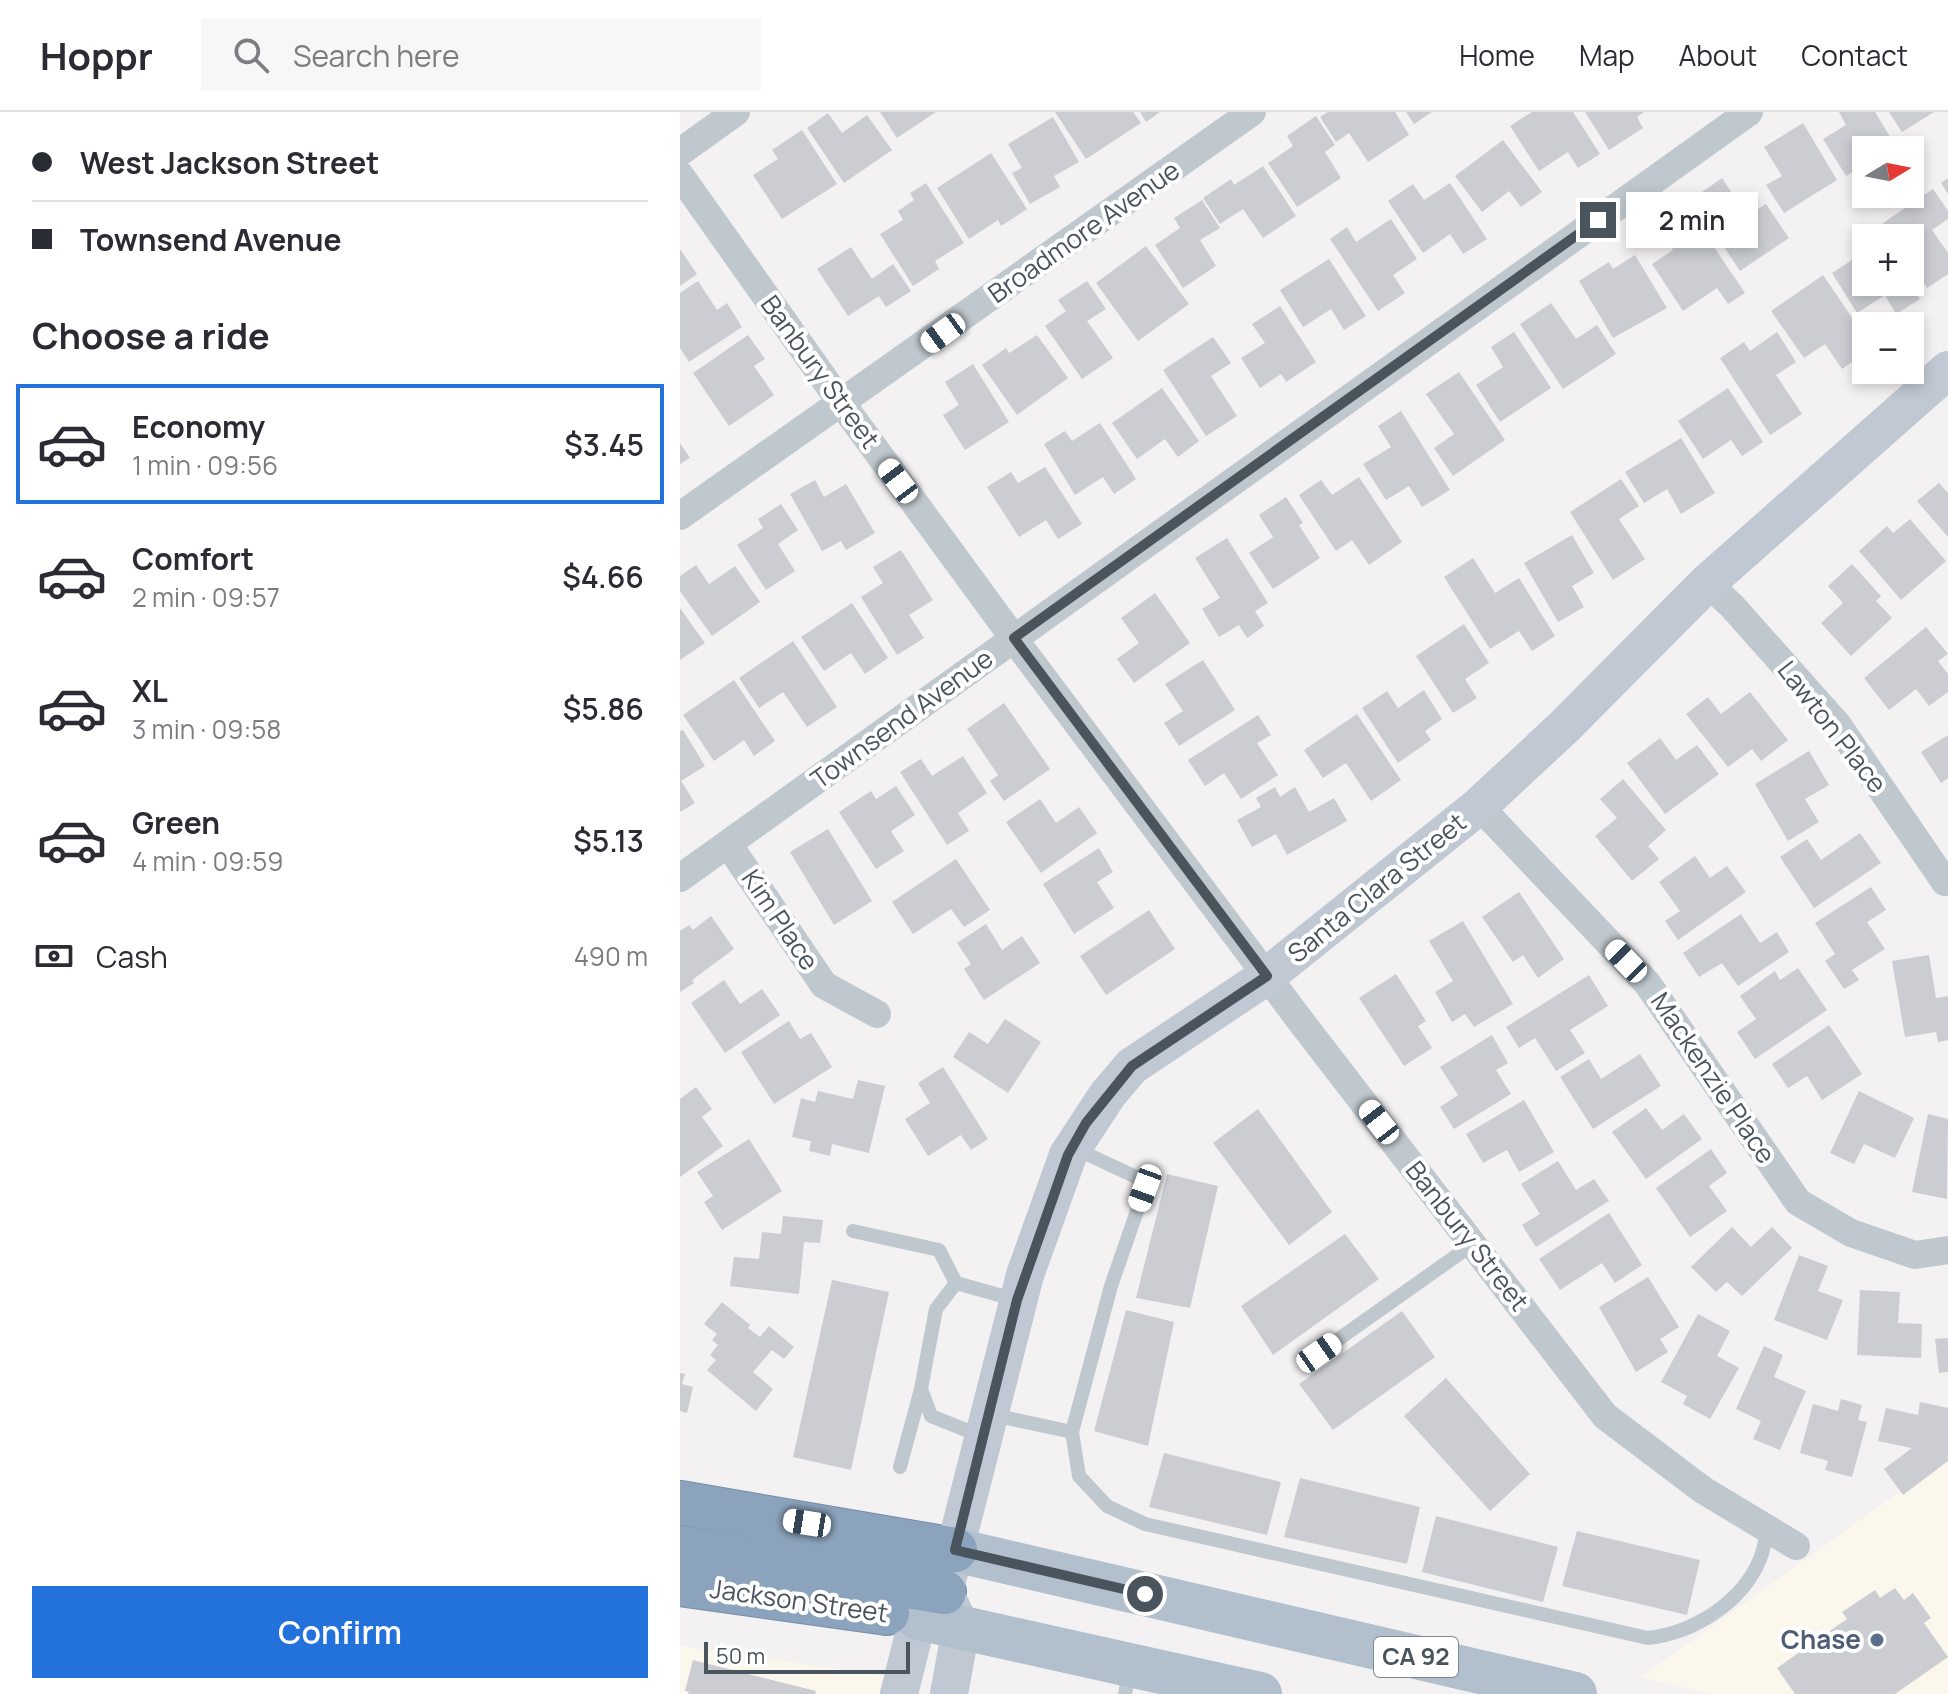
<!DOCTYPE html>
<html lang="en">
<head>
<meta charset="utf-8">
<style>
  body { margin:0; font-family:Manrope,sans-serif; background:#f7f7f7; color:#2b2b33; height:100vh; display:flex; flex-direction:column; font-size:30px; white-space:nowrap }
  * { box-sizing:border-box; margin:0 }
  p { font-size:26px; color:#7c7c81 }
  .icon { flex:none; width:44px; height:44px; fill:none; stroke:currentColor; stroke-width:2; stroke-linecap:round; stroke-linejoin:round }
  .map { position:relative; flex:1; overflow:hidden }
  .sheet { display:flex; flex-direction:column; background:#fff; width:680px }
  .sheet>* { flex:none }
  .guide { display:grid; align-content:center; height:176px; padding:0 32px; background:#fff }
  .needle { width:52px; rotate:80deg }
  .tools { position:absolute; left:1172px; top:24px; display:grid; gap:16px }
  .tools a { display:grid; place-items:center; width:72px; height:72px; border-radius:0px; background:#fff; box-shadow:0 4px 12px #0003; font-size:40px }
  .scale { position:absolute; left:24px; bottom:20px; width:206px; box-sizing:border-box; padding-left:8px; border:4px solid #49545d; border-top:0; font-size:22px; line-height:28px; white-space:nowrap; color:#49545d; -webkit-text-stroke:6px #fff; paint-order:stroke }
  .end { position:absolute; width:36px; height:36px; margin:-18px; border:10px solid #49545d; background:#fff; box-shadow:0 0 0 4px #fff }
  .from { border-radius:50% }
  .bubble { position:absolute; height:56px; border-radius:0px; background:#fff; box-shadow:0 4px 12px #0003; font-size:26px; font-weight:600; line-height:56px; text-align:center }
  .car { position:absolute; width:24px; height:48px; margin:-24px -12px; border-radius:10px; box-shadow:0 0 6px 2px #0007; background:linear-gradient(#fff 24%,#345 0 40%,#fff 0 76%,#345 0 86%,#fff 0) }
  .guide b { display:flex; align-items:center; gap:28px; height:76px; font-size:30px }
  .guide b+b { border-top:2px solid #e1e1e2 }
  .guide i { width:20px; height:20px; background:#2b2b33 }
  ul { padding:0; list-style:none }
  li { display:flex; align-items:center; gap:24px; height:120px; margin:0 16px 12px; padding:0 16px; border:4px solid transparent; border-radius:0px }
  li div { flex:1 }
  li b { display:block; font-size:30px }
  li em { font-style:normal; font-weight:600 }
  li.active { border-color:#2372db }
  li>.icon { width:72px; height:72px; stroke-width:1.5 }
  h2 { padding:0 32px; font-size:36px; line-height:96px }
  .pay { display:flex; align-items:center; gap:20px; height:88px; padding:0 32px; font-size:30px }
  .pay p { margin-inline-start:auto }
  .button { display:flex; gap:16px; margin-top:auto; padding:16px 32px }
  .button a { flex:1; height:92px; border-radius:0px; background:#2372db; color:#fff; font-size:32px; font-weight:600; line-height:92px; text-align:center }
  header { display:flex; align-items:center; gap:48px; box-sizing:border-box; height:112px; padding:0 40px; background:#fff; border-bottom:2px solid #e1e1e2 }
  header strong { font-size:38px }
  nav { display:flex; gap:44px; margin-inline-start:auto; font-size:28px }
  .search { width:560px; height:72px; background:#f7f7f7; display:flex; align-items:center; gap:20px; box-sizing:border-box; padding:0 28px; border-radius:0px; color:#7c7c81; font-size:30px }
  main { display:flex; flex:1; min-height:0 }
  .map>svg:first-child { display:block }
</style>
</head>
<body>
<header>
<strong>Hoppr</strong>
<div class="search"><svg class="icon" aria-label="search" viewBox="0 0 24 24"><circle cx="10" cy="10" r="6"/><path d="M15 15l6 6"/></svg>Search here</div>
<nav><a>Home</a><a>Map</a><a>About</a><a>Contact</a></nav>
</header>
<main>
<section class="sheet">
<div class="guide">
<b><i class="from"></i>West Jackson Street</b>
<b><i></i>Townsend Avenue</b>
</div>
<h2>Choose a ride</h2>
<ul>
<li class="active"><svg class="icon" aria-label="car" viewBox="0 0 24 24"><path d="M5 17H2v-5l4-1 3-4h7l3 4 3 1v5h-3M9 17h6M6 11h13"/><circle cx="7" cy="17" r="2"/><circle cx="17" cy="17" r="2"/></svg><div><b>Economy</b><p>1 min · 09:56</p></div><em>$3.45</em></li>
<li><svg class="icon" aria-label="car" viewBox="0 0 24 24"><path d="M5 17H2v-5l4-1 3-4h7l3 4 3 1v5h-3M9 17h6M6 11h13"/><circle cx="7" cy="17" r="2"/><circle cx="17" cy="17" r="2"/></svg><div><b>Comfort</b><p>2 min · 09:57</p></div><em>$4.66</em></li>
<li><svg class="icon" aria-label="car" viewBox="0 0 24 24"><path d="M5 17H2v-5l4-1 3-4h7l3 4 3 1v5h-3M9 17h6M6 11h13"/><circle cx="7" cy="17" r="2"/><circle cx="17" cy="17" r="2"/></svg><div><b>XL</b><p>3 min · 09:58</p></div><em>$5.86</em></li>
<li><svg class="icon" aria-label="car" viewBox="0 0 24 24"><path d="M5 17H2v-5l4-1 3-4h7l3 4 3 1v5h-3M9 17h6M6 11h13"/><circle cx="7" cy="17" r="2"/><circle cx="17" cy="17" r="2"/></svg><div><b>Green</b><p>4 min · 09:59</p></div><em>$5.13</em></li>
</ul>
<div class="pay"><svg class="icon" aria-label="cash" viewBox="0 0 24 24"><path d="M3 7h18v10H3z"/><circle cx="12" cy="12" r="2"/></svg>Cash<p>490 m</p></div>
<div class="button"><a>Confirm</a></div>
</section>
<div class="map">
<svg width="1268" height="1582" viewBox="0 0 1268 1582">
  <rect width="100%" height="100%" fill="#f3f1f1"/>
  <path fill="#fcf7ec" d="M1268 1345V1582H1032L961 1565Z
    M0 1534 205 1564 200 1582H0Z"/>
  <path fill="#cbcdd3" d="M200 0H256L217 26Z
    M375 0H453L461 11 406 47Z
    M460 0H480L466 10Z
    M648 0H715L729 23 688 50 669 21 656 30 640 5Z
    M726 0H752L734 12Z
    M852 0H893L920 42 898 56 888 40 859 59 830 14Z
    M905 0H964L957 5 963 16 929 38Z
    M1159 0H1195L1215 33 1207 38H1186V51L1166 64 1143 27 1166 13Z
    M1209 0H1254L1222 20Z
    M148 1 162 21 187 3 212 38 164 71 127 16Z
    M636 4 655 33 645 40 661 66 617 95 588 51 613 34 607 24Z
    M373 5 399 50 374 64 380 75 350 92 332 61 342 56 328 32Z
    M1123 11 1157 68 1104 101 1086 73 1102 64 1084 35Z
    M122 18 157 72 102 107 73 63 98 47 92 38Z
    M823 28 862 80 841 95 829 79 802 100 775 64Z
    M311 41 347 97 321 114 318 108 289 127 257 76Z
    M583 54 616 104 583 126 563 97 540 112 523 86 551 67 554 73Z
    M1042 66 1067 104 1086 92 1109 126 1060 159 1012 87Z
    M1268 66V82L1261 71Z
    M246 71 284 131 255 149 259 157 233 174 200 122 223 108 218 99 234 88 230 81Z
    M770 71 807 127 783 142 770 122 743 141 708 89 733 72 744 88Z
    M1253 77 1268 99V107L1252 118 1268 141V162L1247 176 1230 151V126H1213L1203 111Z
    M522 88 540 116 520 128 536 154 503 176 475 133 500 116 494 106Z
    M1007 95 1065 181 1048 192 1037 176 1003 199 972 152 993 138 978 115Z
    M711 107 737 147 713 163 725 181 698 199 650 127 667 115 676 130Z
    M466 134 509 192 458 229 416 171Z
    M171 135 192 167 213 152 231 179 206 195 199 184 168 204 137 157Z
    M0 137 17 162 0 174Z
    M1186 139V170H1230L1240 187 1216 202 1205 183 1177 201 1152 161Z
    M955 143 987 196 933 226 899 169 929 150 933 157Z
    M649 147 686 204 664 218 651 197 623 215 600 178Z
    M1143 163 1186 226V240L1162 257 1145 232 1124 246 1091 199Z
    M18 169 37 198 47 191 62 215 9 250 0 236V181Z
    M407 169 426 197 407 209 433 246 402 267 365 214 386 199 378 188Z
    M871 191 896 227 917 213 936 242 883 277 840 212Z
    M600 194 636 250 606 270 601 262 580 276 561 246 585 231 572 212Z
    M834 220 871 276 820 310 796 273 823 255 811 235Z
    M1097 220 1116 250 1096 263 1122 302 1090 323 1040 246 1064 230 1070 239Z
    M68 223 85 247 74 254 94 283 49 314 13 261Z
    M357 223 388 266 337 303 302 253 326 236 329 241Z
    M533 225 551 251 531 264 557 304 526 324 483 258Z
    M293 252 329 310 285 338 263 303 279 293 265 270Z
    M779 260 825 328 773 364 754 336 774 322 746 282Z
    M482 276 519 329 498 345 485 327 457 347 432 311Z
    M1048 276 1083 330 1062 344 1051 328 1023 347 998 309Z
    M721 299 770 378 742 395 729 374 706 388 683 352 711 335 698 314Z
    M420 311 456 367 434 382 423 365 395 383 364 332 385 319 392 329Z
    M1001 326 1035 381 1001 402 987 377 964 391 945 360Z
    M0 331 10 346 0 352Z
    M365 355 402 412 378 427 366 408 339 425 307 375 331 360 338 371Z
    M679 365 722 430 689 453 672 428 656 439 619 383 641 368 652 383Z
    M941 367 959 394 939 407 965 447 933 468 890 400Z
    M135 368 144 385 166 372 195 421 166 438 161 429 142 439 110 382Z
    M1259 371 1268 381V425L1237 389Z
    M606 385 623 411 619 413 640 446 593 477 569 441 593 425 579 403Z
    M101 392 118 418 98 432 115 459 86 478 57 433 83 416 78 407Z
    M1230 407 1266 449 1221 488 1179 439 1207 414 1213 421Z
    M892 423 914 461 892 474 904 495 878 510 844 451Z
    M547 426 588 491 575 499 584 514 567 526 559 513 539 525 522 497 540 486 515 446Z
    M221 438 253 488 229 503 244 526 217 543 181 485 203 471 193 455Z
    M793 446 815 481 839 466 875 524 852 539 839 519 810 537 764 465Z
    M1172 452 1201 484 1196 489 1212 506 1171 544 1141 511 1163 491 1148 474Z
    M16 453 29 472 55 454 80 490 32 524 0 479V464Z
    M475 481 510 531 454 571 437 547 459 531 441 506Z
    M172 491 208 546 185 562 171 541 144 559 121 525Z
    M0 496 25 531 0 548Z
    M784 512 809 551 785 567 797 586 773 601 736 544Z
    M1246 515 1268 542 1258 549 1268 562V580L1249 594 1236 577 1209 598 1184 566Z
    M113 529 157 595 127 615 103 580 79 596 59 566Z
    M523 548 555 598 499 634 484 611 503 599 485 572Z
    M54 568 95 629 74 644 64 628 34 649 3 603Z
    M744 578 762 607 745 619 751 628 718 651 682 596 707 579 718 596Z
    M1070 580 1108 628 1081 649 1072 637 1048 655 1006 602 1028 585 1041 602Z
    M324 591 370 657 324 689 310 669 318 663 287 617Z
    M677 602 721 668 691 689 666 651 643 666 624 638Z
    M578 603 591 623 577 631 598 663 561 687 544 661 525 674 508 648Z
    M3 618 25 654 1 669 15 691 0 700V619Z
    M1268 623V666L1261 671 1241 640Z
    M980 626 996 648 1017 633 1039 662 985 702 947 651Z
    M1129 639 1149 673 1125 687 1139 710 1108 729 1075 672Z
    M283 644 307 681 278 701 289 719 267 733 220 660 241 647 252 664Z
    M943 667 986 718 968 734 979 747 952 769 915 724 937 706 920 687Z
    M216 674 235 703 211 719 224 739 196 757 159 700 191 679 196 687Z
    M595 675 600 685 615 675 629 700 654 686 667 709 607 743 596 722 572 735 557 708 581 695 576 686Z
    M360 687 376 711 399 695 417 721 361 761 326 710Z
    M148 717 192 789 154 813 110 740Z
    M1180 721 1201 751 1134 796 1100 745 1127 727 1141 748Z
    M419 736 433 760 417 770 434 796 394 822 363 772Z
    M1015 744 1030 766 1047 754 1066 780 998 828 985 809 1000 799 979 770Z
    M276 747 310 798 284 815 271 797 233 822 212 790Z
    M1191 775 1206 798 1187 810 1205 837 1172 858 1179 868 1164 877 1145 849 1155 842 1135 811Z
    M839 780 884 847 858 866 843 843 833 850 802 805Z
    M469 798 495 837 426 883 400 844Z
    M1061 802 1080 831 1097 820 1109 840 1058 874 1042 851 1019 865 1003 841Z
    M31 804 54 837 12 868 14 871 0 880V819L9 813 13 818Z
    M783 809 833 892 794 915 785 902 772 910 755 880 773 869 749 829Z
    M306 812 322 838 342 824 360 851 304 888 284 857 291 852 277 831Z
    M1249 843 1256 886 1268 884V928L1258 930 1256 920 1225 925 1212 849Z
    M1118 856 1147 898 1075 947 1057 920 1076 907 1060 884 1095 859 1100 868Z
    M716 862 746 909 738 914 752 936 724 954 679 886Z
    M909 863 928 894 890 918 905 941 876 959 855 926 839 936 826 915Z
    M44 868 60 892 82 877 100 903 45 941 11 891Z
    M325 907 361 930 328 981 273 945 289 920 308 932Z
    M109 909 120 927 131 921 152 955 94 992 61 940Z
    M1149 913 1182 962 1142 988 1127 964 1108 976 1092 952Z
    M812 923 828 951 816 958 831 982 774 1017 760 995 778 983 760 955Z
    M960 942 981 974 913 1017 880 965 909 947 921 967Z
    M263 955 308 1027 291 1038 281 1023 248 1044 225 1007 250 991 238 971Z
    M178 968 205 974 189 1041 152 1032 150 1044 129 1039 131 1029 112 1025 121 986 135 990 138 979 173 987Z
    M16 975 32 997 22 1005 43 1034 0 1065V987Z
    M1179 979 1234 1006 1215 1046 1184 1032 1174 1052 1150 1041Z
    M844 988 874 1040 839 1060 827 1038 803 1051 786 1022Z
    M966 996 982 1018 1004 1002 1022 1027 966 1067 932 1020Z
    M578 997 652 1100 609 1133 533 1031Z
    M1248 1002 1268 1007 1267 1087 1232 1080Z
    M69 1027 102 1079 42 1118 24 1090 33 1084 17 1060Z
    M1031 1037 1047 1061 1029 1074 1047 1099 1010 1125 976 1076Z
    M878 1049 896 1078 914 1067 929 1089 856 1135 842 1113 860 1102 841 1072Z
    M487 1062 538 1074 510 1196 456 1186Z
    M929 1101 962 1153 935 1171 922 1151 880 1178 859 1147Z
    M103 1104 143 1108 140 1131 124 1130 119 1182 50 1174 54 1145 79 1147 82 1120 101 1122Z
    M1052 1115 1071 1135 1092 1115 1112 1136 1062 1184 1047 1170 1036 1180 1011 1155Z
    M665 1122 699 1167 593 1243 561 1194Z
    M1119 1143 1148 1154 1138 1179 1163 1188 1147 1228 1094 1208Z
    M968 1165 999 1215 980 1227 988 1240 956 1260 919 1195Z
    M152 1168 209 1180 171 1358 113 1345Z
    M1180 1178 1220 1180 1218 1211 1242 1212 1241 1246 1177 1243Z
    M42 1190 70 1213 68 1216 80 1225 89 1214 114 1235 104 1247 92 1238 73 1260 93 1277 76 1299 27 1258 36 1248 30 1243 38 1233 32 1228 37 1222 24 1212Z
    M446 1198 494 1210 468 1334 414 1319Z
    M722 1199 755 1245 653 1318 619 1272Z
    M1018 1202 1050 1219 1037 1244 1059 1256 1030 1307 1003 1292 1007 1284 981 1270Z
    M1268 1226V1260L1259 1261 1255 1227Z
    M1084 1234 1103 1243 1094 1265 1126 1279 1100 1338 1073 1327 1081 1309 1056 1297Z
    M0 1261 5 1262 2 1272 13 1275 7 1301 0 1299Z
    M766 1266 850 1362 810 1399 724 1304Z
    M1161 1287 1182 1293 1178 1308 1187 1310 1172 1365 1145 1358 1148 1349 1120 1341 1133 1292 1158 1299Z
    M1240 1290 1268 1296V1349L1223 1383 1204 1357 1232 1336 1198 1329 1206 1296 1238 1303Z
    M484 1341 601 1370 587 1423 469 1395Z
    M620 1366 740 1395 727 1452 604 1425Z
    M756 1404 878 1435 863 1490 742 1460Z
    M897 1419 1020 1448 1007 1503 882 1474Z
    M1215 1476 1224 1488 1233 1481 1251 1506 1244 1511 1268 1545 1215 1582H1115L1097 1556 1167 1507 1162 1500 1195 1478 1200 1486Z
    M13 1548 136 1579 135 1582H8L9 1580 5 1579Z"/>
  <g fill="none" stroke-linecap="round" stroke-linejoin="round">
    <defs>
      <path id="motorway" d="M0 1391 275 1438
        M0 1436 264 1480
        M0 1472 207 1501"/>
    </defs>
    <use href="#motorway" stroke="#768ea8" stroke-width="46"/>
    <path stroke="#bfc8ce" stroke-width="14" d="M394 1036 456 1065 465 1076 431 1174 392 1320 399 1364 427 1394 465 1412 968 1526C1013 1521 1062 1491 1080 1447 1084 1438 1085 1427 1088 1417
      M173 1119 259 1138 276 1171
      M639 1241 793 1132
      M309 1302 392 1320
      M301 1324 251 1304 241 1277 256 1197 276 1171 337 1188
      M220 1355 241 1277
      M445 1582 450 1556"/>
    <path stroke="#bfc8ce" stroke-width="28" d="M0 40 56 0
      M0 63 162 292 346 543 619 907 925 1304 1023 1378 1116 1434
      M0 404 572 0
      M1027 471 1052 494 1157 612 1265 770
      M799 694 967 871 1118 1090 1171 1121 1235 1143 1268 1138
      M48 732 144 873 197 902
      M0 766 1069 0"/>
    <path stroke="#c0c9d3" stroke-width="38" d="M219 1582 238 1506 264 1480 345 1163 388 1043 428 982 452 954 587 864 799 694 884 615 1027 471 1268 258
      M269 1582 281 1516 269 1490"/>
    <path stroke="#b2c0ce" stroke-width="44" d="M275 1438 895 1582
      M238 1506 580 1582"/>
    <use href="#motorway" stroke="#8ba3bc" stroke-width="44"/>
  </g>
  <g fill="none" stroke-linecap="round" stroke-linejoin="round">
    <path stroke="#49545d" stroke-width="10" d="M465 1482 275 1438 337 1188 388 1043 406 1011 452 954 587 864 334 526 918 108"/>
  </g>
  <circle fill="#5c6f8a" stroke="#fff" stroke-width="3" cx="1197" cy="1528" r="8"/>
  <g text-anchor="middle" stroke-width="8" stroke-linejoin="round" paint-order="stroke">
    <rect fill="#fff" stroke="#80878e" stroke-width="2" x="694" y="1525" width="84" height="40" rx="6"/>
    <g font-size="24" font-weight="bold" fill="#49545d">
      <text x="736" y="1553">CA 92</text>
    </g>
    <g font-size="26" fill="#49545d" stroke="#fff">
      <text transform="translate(404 120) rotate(-35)" y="9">Broadmore Avenue</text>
      <text transform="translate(140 260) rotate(54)" y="9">Banbury Street</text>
      <text transform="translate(222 607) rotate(-36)" y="9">Townsend Avenue</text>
      <text transform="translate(1152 615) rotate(52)" y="9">Lawton Place</text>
      <text transform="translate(697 776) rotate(-39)" y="9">Santa Clara Street</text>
      <text transform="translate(100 808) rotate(56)" y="9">Kim Place</text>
      <text transform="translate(1033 966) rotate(56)" y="9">Mackenzie Place</text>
      <text transform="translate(787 1124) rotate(52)" y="9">Banbury Street</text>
      <text transform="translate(119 1489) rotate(8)" y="9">Jackson Street</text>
    </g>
    <g font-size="26" font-weight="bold" fill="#4e5e75" stroke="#fff" text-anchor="end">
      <text x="1181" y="1537">Chase</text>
    </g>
  </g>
</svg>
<div class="tools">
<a><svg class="needle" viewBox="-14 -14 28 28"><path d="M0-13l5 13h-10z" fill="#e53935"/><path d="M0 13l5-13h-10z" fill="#7c7c81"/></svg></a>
<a>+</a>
<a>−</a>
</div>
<div class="scale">50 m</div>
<i class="end from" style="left:465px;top:1482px"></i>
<i class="end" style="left:918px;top:108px"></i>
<div class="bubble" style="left:946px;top:80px;width:132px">2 min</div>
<i class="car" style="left:263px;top:221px;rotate:234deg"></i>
<i class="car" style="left:218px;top:369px;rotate:323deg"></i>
<i class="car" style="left:946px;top:849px;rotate:316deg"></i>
<i class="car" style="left:699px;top:1010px;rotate:322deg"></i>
<i class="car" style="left:465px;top:1076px;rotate:200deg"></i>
<i class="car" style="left:639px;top:1241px;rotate:55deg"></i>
<i class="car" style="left:127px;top:1411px;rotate:279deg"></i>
</div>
</main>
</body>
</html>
